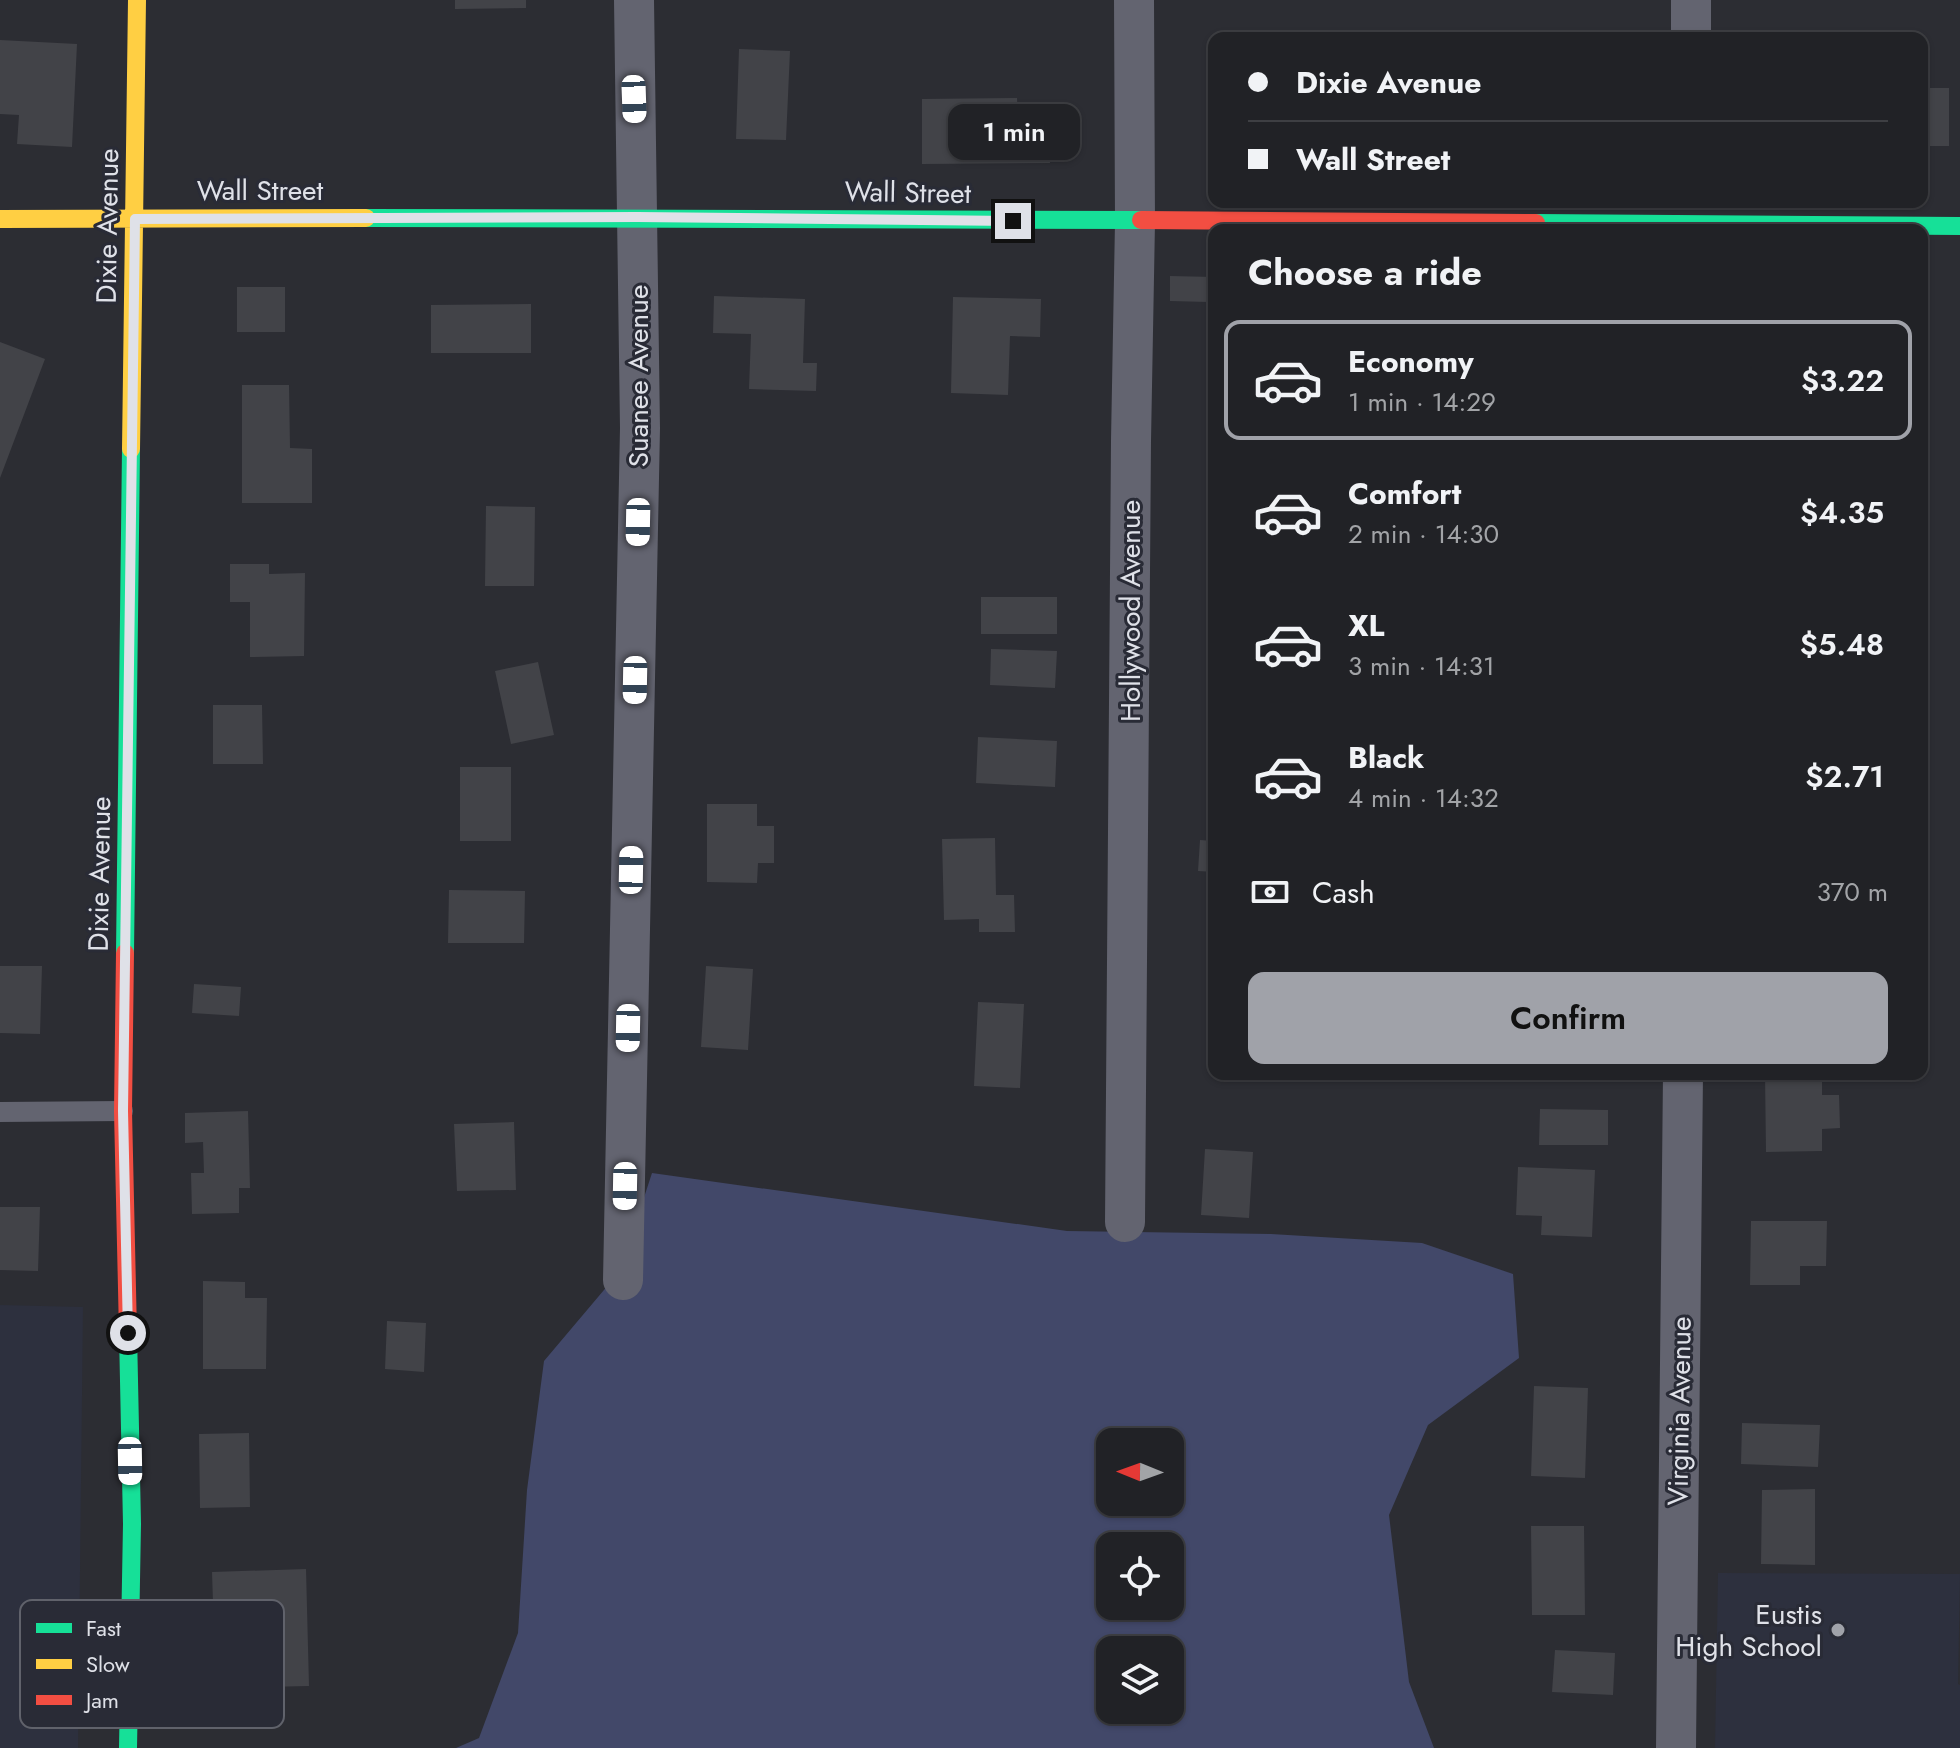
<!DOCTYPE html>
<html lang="en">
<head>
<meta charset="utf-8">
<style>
  body { margin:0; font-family:Jost,sans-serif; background:#292a2e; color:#f1f3f6; height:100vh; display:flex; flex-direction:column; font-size:30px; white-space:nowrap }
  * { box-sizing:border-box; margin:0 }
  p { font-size:26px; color:#a2a4a7 }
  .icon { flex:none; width:44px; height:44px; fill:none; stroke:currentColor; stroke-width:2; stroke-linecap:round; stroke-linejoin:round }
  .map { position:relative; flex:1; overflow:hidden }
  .details { position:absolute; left:1208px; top:224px; width:720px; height:856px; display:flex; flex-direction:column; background:#212226; border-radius:16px; box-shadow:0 2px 6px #0004,0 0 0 2px #3e3f43 }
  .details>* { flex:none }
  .banner { position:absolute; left:1208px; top:32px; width:720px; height:176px; border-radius:16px; box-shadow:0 2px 6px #0004,0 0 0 2px #3e3f43; display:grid; align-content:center; height:176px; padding:0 40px; background:#212226 }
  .needle { width:52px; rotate:271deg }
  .controls { position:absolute; left:1096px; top:1428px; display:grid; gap:16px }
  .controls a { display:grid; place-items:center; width:88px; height:88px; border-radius:16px; background:#212226; box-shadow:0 2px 6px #0004,0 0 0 2px #3e3f43; font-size:40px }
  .end { position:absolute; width:36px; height:36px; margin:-18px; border:10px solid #dfe1e8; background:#111; box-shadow:0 0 0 4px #111 }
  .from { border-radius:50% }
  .bubble { position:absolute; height:56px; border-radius:16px; background:#212226; box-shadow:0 2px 6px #0004,0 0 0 2px #3e3f43; font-size:26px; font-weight:600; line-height:56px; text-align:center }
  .car { position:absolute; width:24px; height:48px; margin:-24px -12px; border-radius:10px; box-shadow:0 0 6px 2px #0007; background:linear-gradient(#fff 24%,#345 0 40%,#fff 0 76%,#345 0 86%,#fff 0) }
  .banner b { display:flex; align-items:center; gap:28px; height:76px; font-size:30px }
  .banner b+b { border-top:2px solid #3e3f43 }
  .banner i { width:20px; height:20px; background:#f1f3f6 }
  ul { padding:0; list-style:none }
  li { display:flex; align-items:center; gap:24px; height:120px; margin:0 16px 12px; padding:0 24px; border:4px solid transparent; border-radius:16px }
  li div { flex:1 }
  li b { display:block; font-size:30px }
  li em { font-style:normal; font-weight:600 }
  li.active { border-color:#a0a2a9 }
  li>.icon { width:72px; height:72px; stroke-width:1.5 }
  h2 { padding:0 40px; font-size:36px; line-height:96px }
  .pay { display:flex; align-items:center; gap:20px; height:88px; padding:0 40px; font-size:30px }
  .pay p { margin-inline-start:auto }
  .cta { display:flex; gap:16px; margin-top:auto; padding:16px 40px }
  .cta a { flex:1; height:92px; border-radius:16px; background:#a0a2a9; color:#111; font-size:32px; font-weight:600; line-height:92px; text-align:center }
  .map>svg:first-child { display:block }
</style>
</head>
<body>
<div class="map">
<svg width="1960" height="1748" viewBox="0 0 1960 1748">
  <rect width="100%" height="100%" fill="#2c2d33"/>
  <path fill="#2d303e" d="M0 1305 83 1307 78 1748H0Z
    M1718 1573 1960 1574 1958 1684 1960 1685V1748H1715Z"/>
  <path fill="#424869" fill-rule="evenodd" d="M652 1173 1067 1231 1271 1234 1422 1243 1513 1274 1519 1358 1428 1425 1389 1515 1409 1682 1434 1748H456L479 1738 518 1633 527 1490 544 1361 620 1271ZM1110 1442H1170V1502H1110ZM1110 1546H1170V1606H1110ZM1110 1650H1170V1710H1110Z"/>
  <path fill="#424348" d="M455 0H526V8L455 9Z
    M0 40 77 44 72 147 17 144 19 115 0 114Z
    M739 49 790 51 786 140 736 139Z
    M1209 64H1214V143H1209Z
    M1922 88H1949V146H1922Z
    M1017 98 1018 120 1049 119 1050 163 922 164V99Z
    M1170 276 1214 277V366H1208V302L1170 301Z
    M237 287H285V332H237Z
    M714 296 805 299 803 363H817L816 391 749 389 751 334 713 333Z
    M953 297 1041 299 1040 337 1010 336 1008 395 951 393Z
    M531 304V353H431V305Z
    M0 342 45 359 0 478Z
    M242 385H289L290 448 312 449V503H242Z
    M486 506 535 507 534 586H485Z
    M230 564H269V574L305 573 304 656 250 657V602H230Z
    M981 597H1057V634H981Z
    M991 649 1057 651 1055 688 990 685Z
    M538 662 554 735 511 744 495 671Z
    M213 705H262L263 764H213Z
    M978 737 1057 741 1055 787 976 783Z
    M460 767H511V841H460Z
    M707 804H757V826H774V863H758L757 883 707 882Z
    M995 838 996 895H1014L1015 932H979V919L944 920 942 839Z
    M1200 840 1214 841V872L1198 871Z
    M449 890 525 891 524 943H448Z
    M1922 965H1927L1926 1005 1922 1004Z
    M0 966H42L40 1034 0 1033Z
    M706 966 753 969 748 1050 701 1047Z
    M194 984 241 987 239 1016 192 1013Z
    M978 1002 1024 1004 1020 1088 974 1086Z
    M1765 1074H1822V1095H1839L1840 1128 1822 1129V1151L1766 1152Z
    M1540 1109 1608 1110V1145H1539Z
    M248 1111 250 1188H239V1213L192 1214 191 1173H204L203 1142 185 1143V1113Z
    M514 1122 516 1190 457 1191 454 1124Z
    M1205 1149 1253 1152 1249 1218 1201 1215Z
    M1518 1167 1595 1170 1592 1237 1541 1235 1542 1216 1516 1215Z
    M0 1207H40L38 1271 0 1270Z
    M1751 1221H1827L1826 1266H1800V1285H1750Z
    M203 1281 245 1282V1298H267L266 1369H203Z
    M387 1321 426 1323 424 1372 385 1369Z
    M1534 1386 1588 1388 1585 1478 1531 1476Z
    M1742 1423 1820 1425 1818 1467 1741 1464Z
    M249 1433 250 1507 200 1508 199 1434Z
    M1815 1489V1565L1761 1564 1762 1490Z
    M1531 1526H1584L1585 1615H1532Z
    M306 1569 309 1686 264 1687 262 1632 214 1633 212 1572Z
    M1555 1650 1615 1653 1613 1695 1552 1692Z"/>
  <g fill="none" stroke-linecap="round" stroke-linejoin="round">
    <path stroke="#636470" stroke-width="20" d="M0 1112 123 1111"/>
    <path stroke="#636470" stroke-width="40" d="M1691 38V0
      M1125 1222 1131 441 1135 222 1134 0
      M623 1280 640 428 634 0
      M1676 1748 1683 1074"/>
    <path stroke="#16e098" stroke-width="18" d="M366 218 1141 220
      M1536 223 1960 226
      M125 953 131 449
      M128 1333 132 1524 128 1748"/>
    <path stroke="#ffcf43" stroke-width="18" d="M0 219 366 218
      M131 449 137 0"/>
    <path stroke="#f24e42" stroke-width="18" d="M1141 220 1536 223
      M125 953 123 1111 128 1333"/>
  </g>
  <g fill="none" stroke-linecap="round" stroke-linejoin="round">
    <path stroke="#dfe1e8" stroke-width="10" d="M128 1333 123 1111 135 219 637 217 1013 221"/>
  </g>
  <circle fill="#a0a2a9" stroke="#292b36" stroke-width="3" cx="1838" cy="1630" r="8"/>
  <g text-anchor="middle" stroke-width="6" stroke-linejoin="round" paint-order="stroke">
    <g font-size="28" fill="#dfe1e8" stroke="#292b36">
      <text x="260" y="200">Wall Street</text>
      <text transform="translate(908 192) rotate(1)" y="10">Wall Street</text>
      <text transform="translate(107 226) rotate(-89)" y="10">Dixie Avenue</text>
      <text transform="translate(638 376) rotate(-90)" y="10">Suanee Avenue</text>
      <text transform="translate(1130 611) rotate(-90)" y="10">Hollywood Avenue</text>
      <text transform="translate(99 874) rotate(-89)" y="10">Dixie Avenue</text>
      <text transform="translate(1679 1411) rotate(-89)" y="10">Virginia Avenue</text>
    </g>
    <g font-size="28" fill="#dfe1e8" stroke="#292b36" text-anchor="end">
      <text x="1822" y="1624">Eustis<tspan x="1822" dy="32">High School</tspan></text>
    </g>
  </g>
  <rect x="20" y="1600" width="264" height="128" rx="12" fill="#292b36" stroke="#60626b" stroke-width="2"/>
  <rect x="36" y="1623" width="36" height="10" fill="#16e098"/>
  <rect x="36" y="1659" width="36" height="10" fill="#ffcf43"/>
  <rect x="36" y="1695" width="36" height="10" fill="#f24e42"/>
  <g font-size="22" fill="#dfe1e8">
    <text x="86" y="1636">Fast</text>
    <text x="86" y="1672">Slow</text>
    <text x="86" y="1708">Jam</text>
  </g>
</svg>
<div class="controls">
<a><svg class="needle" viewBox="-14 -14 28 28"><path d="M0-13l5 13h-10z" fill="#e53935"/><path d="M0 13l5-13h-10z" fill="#a2a4a7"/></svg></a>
<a><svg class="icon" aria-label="locate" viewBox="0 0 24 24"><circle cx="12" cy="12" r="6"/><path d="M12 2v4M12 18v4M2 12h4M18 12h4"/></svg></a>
<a><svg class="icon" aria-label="layers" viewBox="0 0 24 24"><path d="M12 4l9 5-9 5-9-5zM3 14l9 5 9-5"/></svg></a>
</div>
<i class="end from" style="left:128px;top:1333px"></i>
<i class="end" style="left:1013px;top:221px"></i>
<div class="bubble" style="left:948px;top:104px;width:132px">1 min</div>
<i class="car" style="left:634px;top:99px;rotate:178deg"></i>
<i class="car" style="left:638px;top:522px;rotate:181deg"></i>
<i class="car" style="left:635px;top:680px;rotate:181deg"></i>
<i class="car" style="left:631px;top:870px;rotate:1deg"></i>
<i class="car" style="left:628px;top:1028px;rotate:181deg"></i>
<i class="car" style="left:625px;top:1186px;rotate:181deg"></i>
<i class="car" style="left:130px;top:1461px;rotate:179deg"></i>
<div class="banner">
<b><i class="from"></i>Dixie Avenue</b>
<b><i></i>Wall Street</b>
</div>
<section class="details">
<h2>Choose a ride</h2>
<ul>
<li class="active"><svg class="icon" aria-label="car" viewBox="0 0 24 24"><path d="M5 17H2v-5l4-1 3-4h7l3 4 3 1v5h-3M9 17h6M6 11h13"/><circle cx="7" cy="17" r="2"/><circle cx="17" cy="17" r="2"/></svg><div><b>Economy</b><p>1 min · 14:29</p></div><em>$3.22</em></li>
<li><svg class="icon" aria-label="car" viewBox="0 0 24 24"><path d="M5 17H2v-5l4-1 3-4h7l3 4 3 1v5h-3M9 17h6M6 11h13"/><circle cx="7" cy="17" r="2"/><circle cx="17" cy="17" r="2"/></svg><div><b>Comfort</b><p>2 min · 14:30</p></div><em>$4.35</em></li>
<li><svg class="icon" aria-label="car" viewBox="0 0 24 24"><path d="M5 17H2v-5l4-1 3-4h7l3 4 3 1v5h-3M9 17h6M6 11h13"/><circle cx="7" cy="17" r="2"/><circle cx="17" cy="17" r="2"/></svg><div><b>XL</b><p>3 min · 14:31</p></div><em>$5.48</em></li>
<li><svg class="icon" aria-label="car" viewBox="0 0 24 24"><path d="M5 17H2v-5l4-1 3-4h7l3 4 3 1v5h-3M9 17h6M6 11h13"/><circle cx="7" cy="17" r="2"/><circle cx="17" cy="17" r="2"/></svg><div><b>Black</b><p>4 min · 14:32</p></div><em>$2.71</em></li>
</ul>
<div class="pay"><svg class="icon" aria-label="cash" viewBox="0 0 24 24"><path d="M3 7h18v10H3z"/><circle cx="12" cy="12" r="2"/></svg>Cash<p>370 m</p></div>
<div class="cta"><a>Confirm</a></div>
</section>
</div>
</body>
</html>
